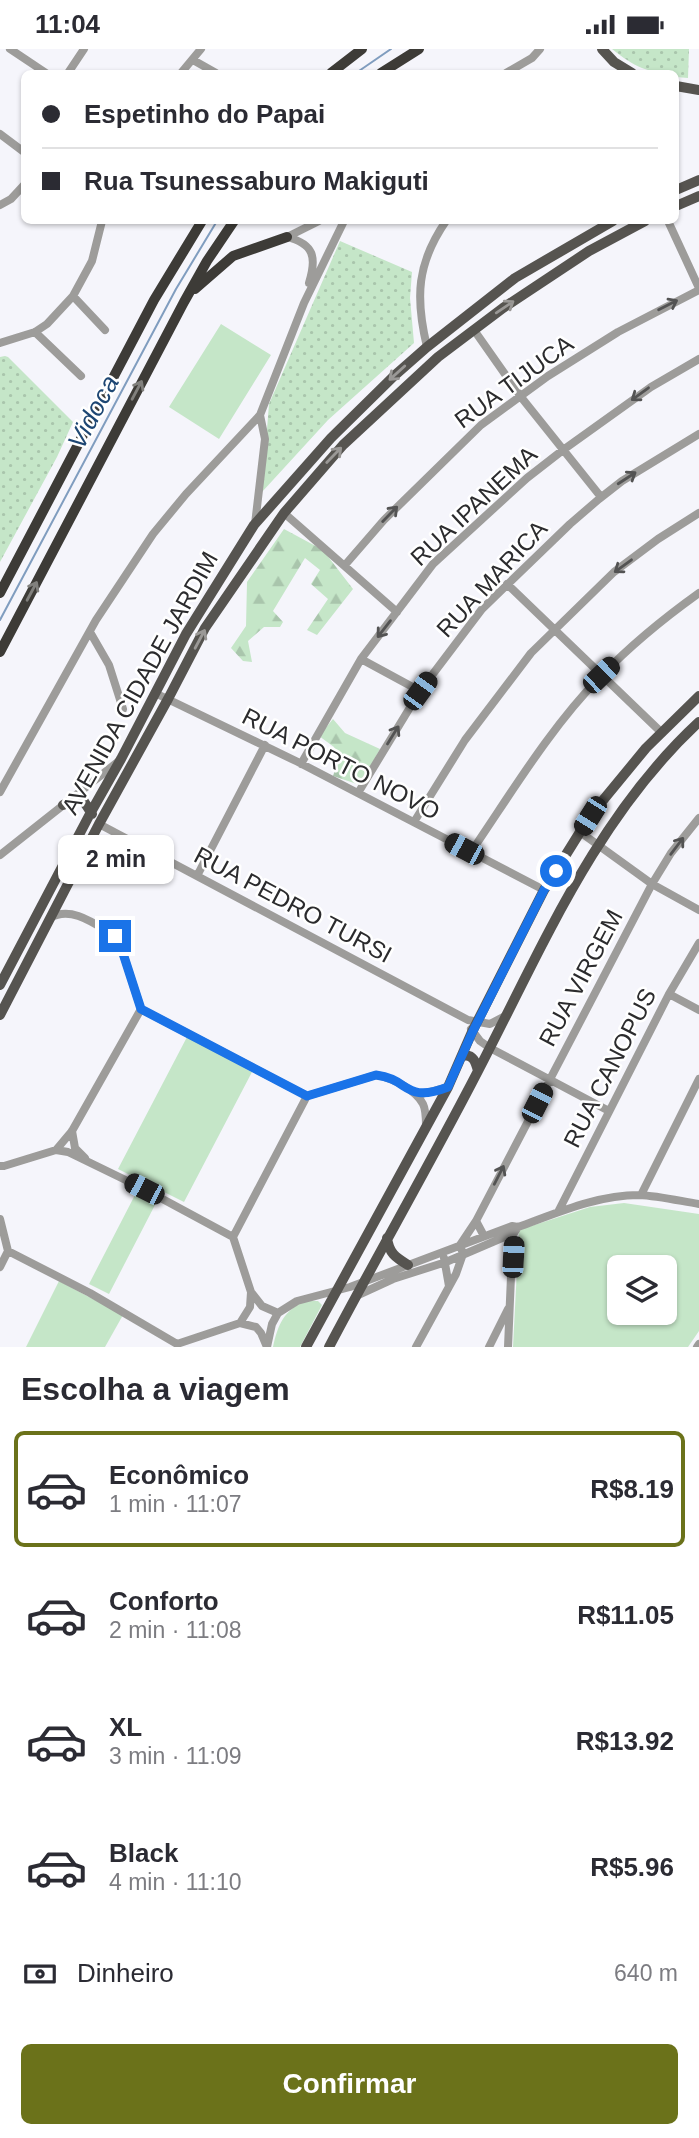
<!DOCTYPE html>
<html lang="pt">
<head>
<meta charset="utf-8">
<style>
  body { margin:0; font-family:Helvetica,sans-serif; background:#f2f2f3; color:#2b2b33; height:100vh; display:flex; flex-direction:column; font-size:26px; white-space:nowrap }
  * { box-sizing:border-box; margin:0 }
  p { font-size:23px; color:#7c7c81 }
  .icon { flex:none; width:38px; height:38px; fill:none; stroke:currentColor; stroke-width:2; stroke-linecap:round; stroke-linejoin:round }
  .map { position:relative; height:1298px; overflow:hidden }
  .details { display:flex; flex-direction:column; background:#fff; flex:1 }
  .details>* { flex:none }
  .hud { position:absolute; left:21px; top:21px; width:658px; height:154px; border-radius:10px; box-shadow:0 2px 5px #0004; display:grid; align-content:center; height:154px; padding:0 21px; background:#fff }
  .buttons { position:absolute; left:607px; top:1206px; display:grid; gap:14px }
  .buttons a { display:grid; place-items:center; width:70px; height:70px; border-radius:10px; background:#fff; box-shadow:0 2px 5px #0004; font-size:35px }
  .end { position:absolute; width:32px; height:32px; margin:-16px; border:9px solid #1a73e8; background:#fff; box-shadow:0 0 0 4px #fff }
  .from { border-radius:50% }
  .bubble { position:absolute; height:49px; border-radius:10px; background:#fff; box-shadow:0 2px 5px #0004; font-size:23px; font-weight:600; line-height:49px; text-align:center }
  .car { position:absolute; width:21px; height:42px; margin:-21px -10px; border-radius:9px; box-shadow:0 0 5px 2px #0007; background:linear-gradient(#222 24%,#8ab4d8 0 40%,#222 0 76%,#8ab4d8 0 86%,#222 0) }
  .hud b { display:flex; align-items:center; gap:24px; height:66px; font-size:26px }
  .hud b+b { border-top:2px solid #e1e1e2 }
  .hud i { width:18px; height:18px; background:#2b2b33 }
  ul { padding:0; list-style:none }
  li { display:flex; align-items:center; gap:21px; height:116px; margin:0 14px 10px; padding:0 7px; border:4px solid transparent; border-radius:10px }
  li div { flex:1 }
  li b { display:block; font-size:26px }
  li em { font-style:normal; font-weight:600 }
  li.active { border-color:#6b721a }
  li>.icon { width:63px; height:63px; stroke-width:1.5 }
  h2 { padding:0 21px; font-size:32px; line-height:84px }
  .pay { display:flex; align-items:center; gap:18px; height:77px; padding:0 21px; font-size:26px }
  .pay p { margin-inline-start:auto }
  .action { display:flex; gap:14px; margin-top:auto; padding:14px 21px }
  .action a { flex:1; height:80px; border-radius:10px; background:#6b721a; color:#fff; font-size:28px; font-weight:600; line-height:80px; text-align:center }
  .status { display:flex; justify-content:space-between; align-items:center; height:49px; padding:0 35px; background:#fff; direction:ltr }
  .status svg { height:19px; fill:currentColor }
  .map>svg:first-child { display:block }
</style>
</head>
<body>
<div class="status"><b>11:04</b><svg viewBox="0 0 49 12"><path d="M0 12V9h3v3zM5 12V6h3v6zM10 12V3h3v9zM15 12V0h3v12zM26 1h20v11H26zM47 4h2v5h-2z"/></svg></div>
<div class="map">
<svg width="699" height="1298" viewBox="0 0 699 1298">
  <defs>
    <pattern id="grass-dots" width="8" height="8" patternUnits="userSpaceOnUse" patternTransform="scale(1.75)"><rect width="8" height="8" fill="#c5e6c8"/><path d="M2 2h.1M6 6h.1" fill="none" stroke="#a9c5ac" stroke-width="1.8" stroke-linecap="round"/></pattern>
    <pattern id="forest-firs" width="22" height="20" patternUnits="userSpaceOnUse" patternTransform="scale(1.75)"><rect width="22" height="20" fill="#c5e6c8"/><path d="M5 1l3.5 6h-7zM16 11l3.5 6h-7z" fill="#a9c5ac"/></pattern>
  </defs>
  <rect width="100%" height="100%" fill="#f5f5fb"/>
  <path fill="url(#grass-dots)" d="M612 0H689L688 29 676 28V24C646 24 635 18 612 0Z
    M340 192 412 223 410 249 414 294 328 371 262 443 269 355Z
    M5 307 8 308 73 373 57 408 0 513V308Z"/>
  <path fill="url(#forest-firs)" d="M284 480 323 501 353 540 317 586 307 581 328 550 311 535 320 521 305 509 273 562 283 573 280 578H264L248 592 252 613 243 612 231 599 246 577 247 533Z
    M333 670 345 684 380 700 360 736 333 727 339 709 334 698 319 687Z"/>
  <path fill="#c5e6c8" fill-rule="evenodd" d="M221 275 271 306 219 390 169 358Z
    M187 988 252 1023 184 1153 118 1120Z
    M136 1144 156 1154 109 1245 89 1235Z
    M624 1154 699 1165V1282L688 1298H513L519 1181 590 1158ZM620 1218H665V1264H620Z
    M59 1232 123 1266 105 1298H26Z
    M306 1252H318L322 1256 300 1298H273C278 1275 284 1261 306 1252Z"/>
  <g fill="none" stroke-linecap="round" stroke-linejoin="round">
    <path stroke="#809dbf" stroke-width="2" d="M356 24 391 0
      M0 571 176 240 217 172"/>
    <path stroke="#9d9c9a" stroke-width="8" d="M10 0 46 24
      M193 11 216 24
      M68 24 84 0
      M181 24 201 0
      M506 24 532 9 540 0
      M0 85 24 103
      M0 156 11 150 24 136
      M668 172 699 239
      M287 188C314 195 317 208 309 234
      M287 188 319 172
      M73 247 105 281
      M474 281 521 348 601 448
      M35 283 81 327
      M0 294 35 283 47 275 73 247 92 212 102 172
      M427 298C415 248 417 214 446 172
      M284 464 397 563
      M255 475 265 390 260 366 304 254 344 172
      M345 516 384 471 481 376 548 327 618 283 699 241
      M507 535 662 684
      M90 583 109 616 123 660
      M361 610 420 642
      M155 644 298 713 544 841
      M301 715 361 610 433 515 527 429 563 401 651 338 699 310
      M0 743 96 571 153 485 186 445 260 366
      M358 744 420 642 482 560 570 475 599 450 622 432 699 385
      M414 773 465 691 531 604 614 523 658 490 699 464
      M99 775 468 971 490 975 507 966
      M580 783 652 835 699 861
      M471 803C512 743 550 679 601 627 631 596 664 569 699 544
      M0 806 119 712
      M197 827 265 696
      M50 869C72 856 96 876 115 887L119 892 141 960 307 1047 376 1026C391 1028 416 1041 423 1055 426 1061 426 1070 426 1077
      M669 945 699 961
      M471 980 480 992 490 999 609 1062
      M415 1043 422 1045 448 1038
      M72 1082 75 1099 85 1109
      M56 1101 72 1082 141 960
      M0 1117H4L56 1101 68 1103 144 1140 233 1188 251 1243 262 1257 278 1264
      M641 1146 699 1030
      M558 1163 669 945 699 894
      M0 1170 8 1202 90 1244 177 1295 240 1274 256 1278 261 1284 267 1298
      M484 1187 476 1172 652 835 671 804 699 769
      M233 1188 307 1047
      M444 1209 449 1237
      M0 1218 8 1202
      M356 1247 393 1230 446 1213 514 1184 518 1178
      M240 1274 250 1258 251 1243
      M267 1298 272 1275 278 1264 297 1252 350 1238 512 1177 518 1178C557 1164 597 1146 639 1146 659 1147 680 1152 699 1155
      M416 1298 456 1225 463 1205 460 1196 476 1172
      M489 1298 508 1260
      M508 1298 513 1180
      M697 1298 699 1295"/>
    <path stroke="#565450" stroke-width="10" d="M602 0 614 13 632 24
      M676 37 699 41
      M676 141 699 131
      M676 157 699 147
      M63 756 76 750 83 751 92 765
      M0 936 91 763 121 710 186 585 254 476 331 389 394 327 427 298 515 229 613 172
      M0 966 99 775 168 650 205 579 284 464 343 396 438 308 503 259 589 202 645 172
      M463 1007C473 1004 476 1014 478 1022
      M387 1189C389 1204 395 1208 408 1216
      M306 1298 448 1038 472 983 544 841 590 767 646 699 699 647
      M329 1298C378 1205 430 1115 478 1022 542 899 596 768 699 673"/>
    <path stroke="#3d3b37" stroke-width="10" d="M331 24 362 0
      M381 24 419 0
      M195 240 233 207 287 188
      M0 544 154 251 202 172
      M0 603 184 253 207 212 234 172"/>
  </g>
  <defs><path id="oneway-shaft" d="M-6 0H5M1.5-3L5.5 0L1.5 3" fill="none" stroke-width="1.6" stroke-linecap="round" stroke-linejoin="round" transform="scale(1.75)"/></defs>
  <g stroke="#535353">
    <use href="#oneway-shaft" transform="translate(668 256) rotate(-27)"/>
    <use href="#oneway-shaft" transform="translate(640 345) rotate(144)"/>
    <use href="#oneway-shaft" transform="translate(627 429) rotate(-33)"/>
    <use href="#oneway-shaft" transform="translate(390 465) rotate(-46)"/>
    <use href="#oneway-shaft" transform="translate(623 517) rotate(144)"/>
    <use href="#oneway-shaft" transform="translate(384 580) rotate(128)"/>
    <use href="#oneway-shaft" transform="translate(393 686) rotate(-58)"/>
    <use href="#oneway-shaft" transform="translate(677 797) rotate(-53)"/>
    <use href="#oneway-shaft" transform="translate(499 1126) rotate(-63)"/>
  </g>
  <g stroke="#9a9896">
    <use href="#oneway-shaft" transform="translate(505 258) rotate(-34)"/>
    <use href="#oneway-shaft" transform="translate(397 324) rotate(138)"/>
    <use href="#oneway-shaft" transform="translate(334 406) rotate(-46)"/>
    <use href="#oneway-shaft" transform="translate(200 590) rotate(-62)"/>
  </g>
  <g stroke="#81807d">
    <use href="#oneway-shaft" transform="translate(137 341) rotate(-62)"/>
    <use href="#oneway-shaft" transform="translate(32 542) rotate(-62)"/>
  </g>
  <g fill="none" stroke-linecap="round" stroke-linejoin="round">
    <path stroke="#1a73e8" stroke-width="9" d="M115 887 119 892 141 960 307 1047 376 1026C410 1030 404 1055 448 1038L472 984 544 841 556 822"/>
  </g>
  <g text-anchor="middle" stroke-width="5" stroke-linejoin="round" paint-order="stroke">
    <g font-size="24" fill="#2b2b2d" stroke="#fff">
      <text transform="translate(514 333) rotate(-36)" y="8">RUA TIJUCA</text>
      <text transform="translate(474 457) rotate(-43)" y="8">RUA IPANEMA</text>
      <text transform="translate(492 530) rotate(-47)" y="8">RUA MARICA</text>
      <text transform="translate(140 634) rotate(-61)" y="8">AVENIDA CIDADE JARDIM</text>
      <text transform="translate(341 715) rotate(27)" y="8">RUA PORTO NOVO</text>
      <text transform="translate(293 856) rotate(28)" y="8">RUA PEDRO TURSI</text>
      <text transform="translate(581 929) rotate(-62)" y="8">RUA VIRGEM</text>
      <text transform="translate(610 1019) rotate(-63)" y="8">RUA CANOPUS</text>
    </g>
    <g font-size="26" font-style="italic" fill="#1d4673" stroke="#fff">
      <text transform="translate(93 363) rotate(-62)" y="9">Vidoca</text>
    </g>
  </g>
</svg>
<div class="buttons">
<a><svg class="icon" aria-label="layers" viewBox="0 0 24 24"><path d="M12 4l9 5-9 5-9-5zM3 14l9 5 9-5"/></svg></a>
</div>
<i class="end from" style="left:556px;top:822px"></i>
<i class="end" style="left:115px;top:887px"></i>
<div class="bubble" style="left:58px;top:786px;width:116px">2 min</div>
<i class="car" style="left:601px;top:626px;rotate:46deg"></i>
<i class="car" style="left:420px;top:642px;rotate:36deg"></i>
<i class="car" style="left:590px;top:767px;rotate:212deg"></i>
<i class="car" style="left:464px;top:800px;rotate:298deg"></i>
<i class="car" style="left:537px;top:1054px;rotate:27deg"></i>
<i class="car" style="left:144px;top:1140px;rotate:297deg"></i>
<i class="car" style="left:513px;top:1208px;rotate:3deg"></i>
<div class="hud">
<b><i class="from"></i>Espetinho do Papai</b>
<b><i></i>Rua Tsunessaburo Makiguti</b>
</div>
</div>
<section class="details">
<h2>Escolha a viagem</h2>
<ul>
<li class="active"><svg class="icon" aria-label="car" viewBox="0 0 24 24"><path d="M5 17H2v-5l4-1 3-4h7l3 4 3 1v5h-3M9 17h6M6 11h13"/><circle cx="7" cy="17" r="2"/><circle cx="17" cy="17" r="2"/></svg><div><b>Econômico</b><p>1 min · 11:07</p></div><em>R$8.19</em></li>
<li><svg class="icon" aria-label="car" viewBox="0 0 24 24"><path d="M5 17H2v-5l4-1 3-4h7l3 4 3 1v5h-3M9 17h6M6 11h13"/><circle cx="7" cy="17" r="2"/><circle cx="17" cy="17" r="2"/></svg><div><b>Conforto</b><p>2 min · 11:08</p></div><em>R$11.05</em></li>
<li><svg class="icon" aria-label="car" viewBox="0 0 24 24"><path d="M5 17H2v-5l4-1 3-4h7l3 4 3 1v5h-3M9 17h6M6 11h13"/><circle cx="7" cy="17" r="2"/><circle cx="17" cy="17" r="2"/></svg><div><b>XL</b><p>3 min · 11:09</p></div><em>R$13.92</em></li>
<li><svg class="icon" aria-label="car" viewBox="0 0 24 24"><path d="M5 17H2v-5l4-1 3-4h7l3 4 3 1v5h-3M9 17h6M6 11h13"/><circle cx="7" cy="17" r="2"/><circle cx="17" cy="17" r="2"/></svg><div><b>Black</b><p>4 min · 11:10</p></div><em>R$5.96</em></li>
</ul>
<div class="pay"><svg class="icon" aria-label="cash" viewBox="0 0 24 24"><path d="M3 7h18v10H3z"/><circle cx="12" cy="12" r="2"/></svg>Dinheiro<p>640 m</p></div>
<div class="action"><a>Confirmar</a></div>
</section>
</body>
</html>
